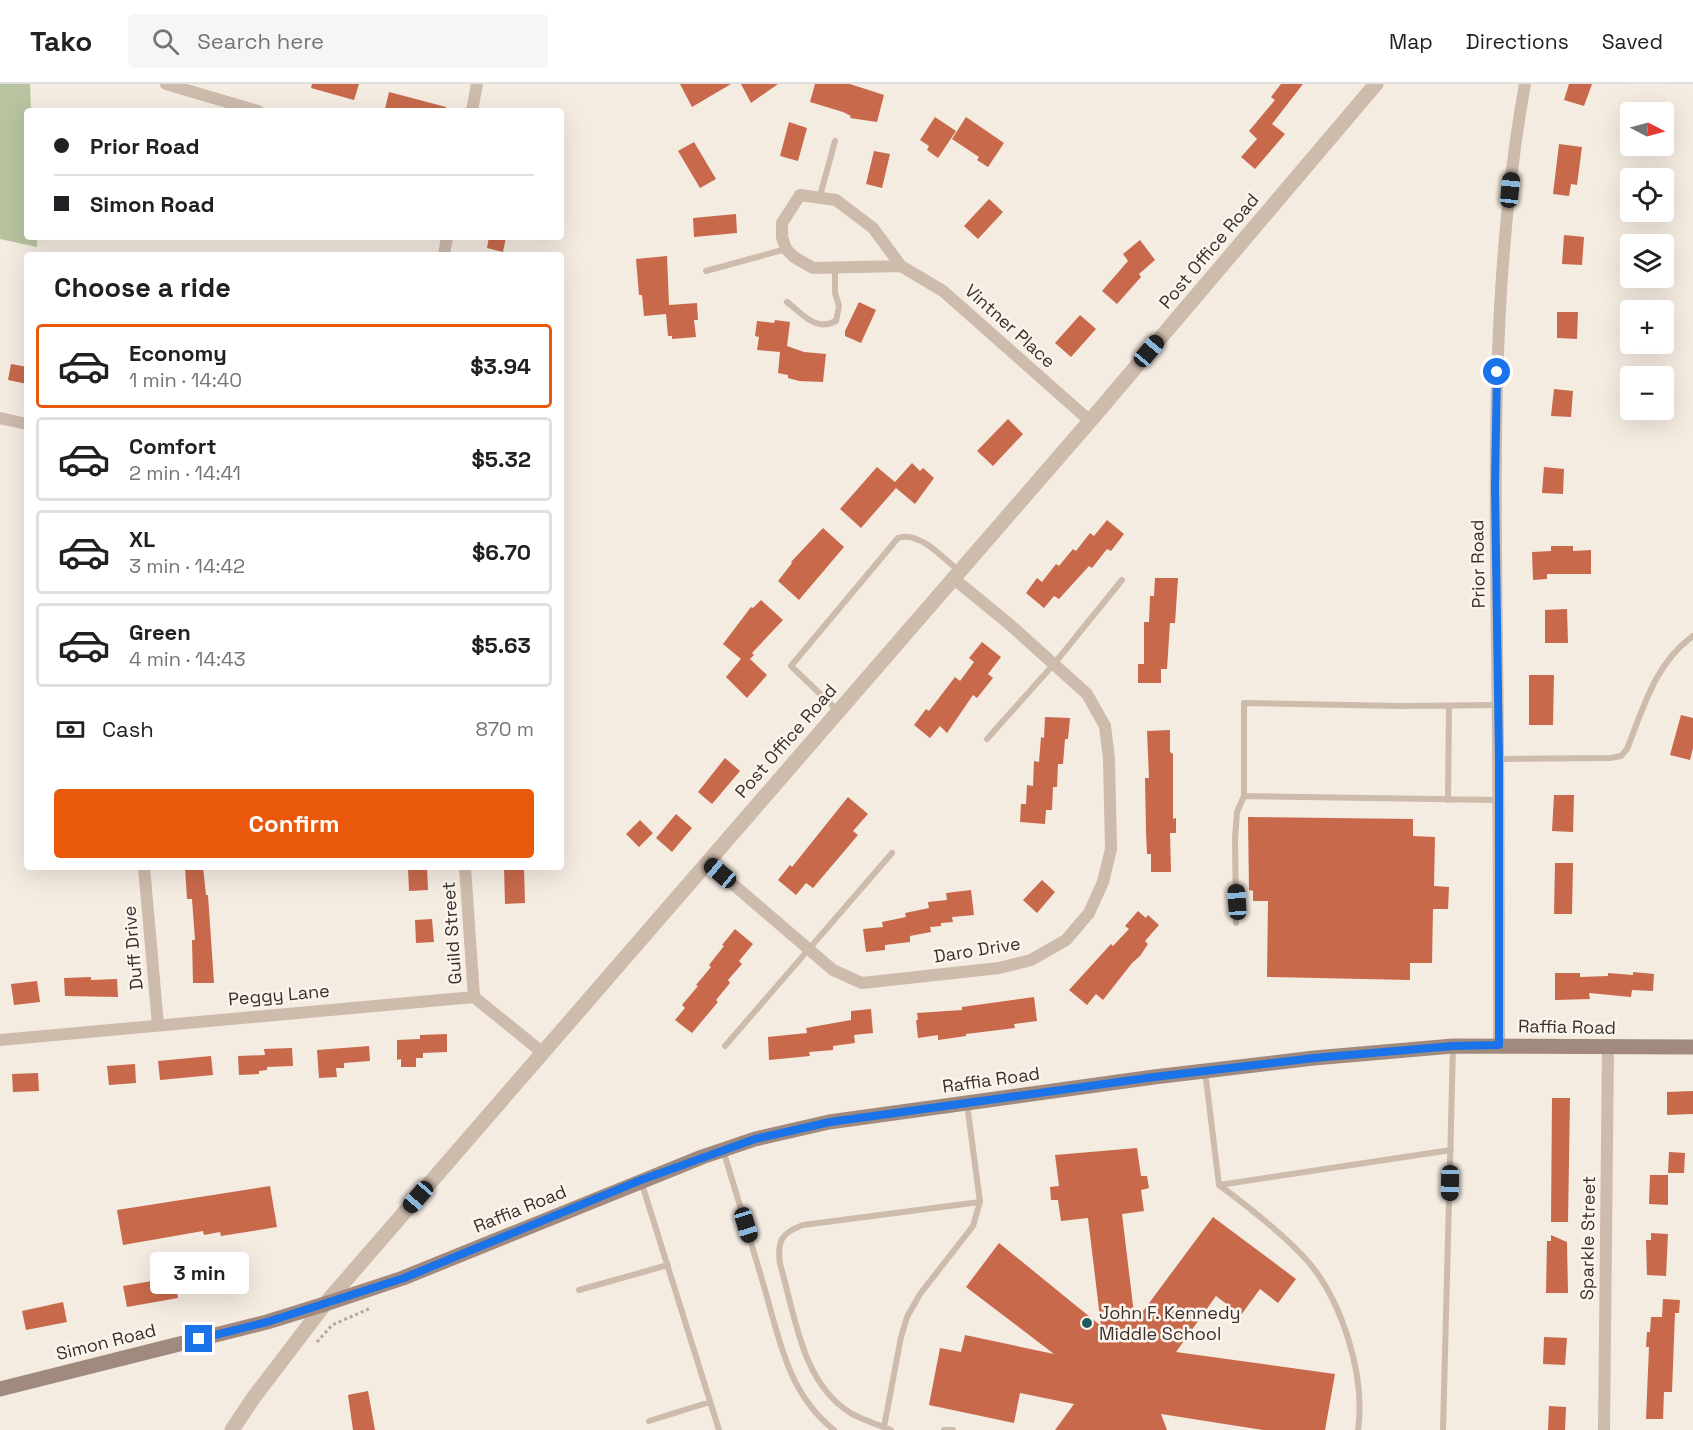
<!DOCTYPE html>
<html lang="en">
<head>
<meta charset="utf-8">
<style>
  body { margin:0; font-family:"Space Grotesk",sans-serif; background:#f6f6f6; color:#202124; height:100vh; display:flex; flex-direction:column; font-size:22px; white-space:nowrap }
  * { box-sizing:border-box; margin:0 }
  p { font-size:20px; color:#757577 }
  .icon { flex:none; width:33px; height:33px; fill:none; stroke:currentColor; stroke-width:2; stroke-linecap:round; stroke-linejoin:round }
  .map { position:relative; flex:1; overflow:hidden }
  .panel { position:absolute; left:24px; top:168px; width:540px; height:618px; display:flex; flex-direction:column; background:#fff; border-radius:6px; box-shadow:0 6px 24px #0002 }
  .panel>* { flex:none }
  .banner { position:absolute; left:24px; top:24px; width:540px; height:132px; border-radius:6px; box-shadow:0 6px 24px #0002; display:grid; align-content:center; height:132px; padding:0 30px; background:#fff }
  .needle { width:39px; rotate:96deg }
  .tools { position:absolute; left:1620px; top:18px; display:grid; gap:12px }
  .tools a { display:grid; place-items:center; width:54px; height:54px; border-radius:6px; background:#fff; box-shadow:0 6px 24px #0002; font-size:30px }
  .end { position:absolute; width:27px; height:27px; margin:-14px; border:8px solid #1a73e8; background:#fff; box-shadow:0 0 0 3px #fff }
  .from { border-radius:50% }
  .bubble { position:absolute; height:42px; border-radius:6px; background:#fff; box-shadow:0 6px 24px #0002; font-size:20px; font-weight:800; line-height:42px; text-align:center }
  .car { position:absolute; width:18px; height:36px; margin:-18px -9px; border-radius:8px; box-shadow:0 0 4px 2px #0007; background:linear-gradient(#222 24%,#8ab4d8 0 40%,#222 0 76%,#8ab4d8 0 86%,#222 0) }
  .banner b { display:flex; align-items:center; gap:21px; height:57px; font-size:22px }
  .banner b+b { border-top:2px solid #e0e0e0 }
  .banner i { width:15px; height:15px; background:#202124 }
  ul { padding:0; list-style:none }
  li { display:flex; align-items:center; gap:18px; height:84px; margin:0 12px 9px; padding:0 18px; border:3px solid #e0e0e0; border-radius:6px }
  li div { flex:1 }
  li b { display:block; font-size:22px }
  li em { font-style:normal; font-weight:800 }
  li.current { border-color:#ea580c }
  li>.icon { width:54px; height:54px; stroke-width:1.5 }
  h2 { padding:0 30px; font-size:27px; line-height:72px }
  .pay { display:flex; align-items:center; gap:15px; height:66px; padding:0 30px; font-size:22px }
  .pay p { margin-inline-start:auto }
  .action { display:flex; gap:12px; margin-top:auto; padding:12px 30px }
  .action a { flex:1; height:69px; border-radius:6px; background:#ea580c; color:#fff; font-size:24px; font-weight:800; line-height:69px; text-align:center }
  header { display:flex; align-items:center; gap:36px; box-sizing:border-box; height:84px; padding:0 30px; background:#fff; border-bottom:2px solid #e0e0e0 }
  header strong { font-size:28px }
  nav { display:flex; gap:33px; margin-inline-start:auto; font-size:21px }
  .search { width:420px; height:54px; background:#f6f6f6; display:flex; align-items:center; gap:15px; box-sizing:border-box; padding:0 21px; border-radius:6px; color:#757577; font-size:22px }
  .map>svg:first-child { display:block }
</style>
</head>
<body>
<header>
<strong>Tako</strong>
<div class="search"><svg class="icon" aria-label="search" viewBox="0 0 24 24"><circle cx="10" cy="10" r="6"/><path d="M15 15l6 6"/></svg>Search here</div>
<nav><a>Map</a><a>Directions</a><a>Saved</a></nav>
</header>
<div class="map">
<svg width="1693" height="1346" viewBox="0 0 1693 1346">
  <rect width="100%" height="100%" fill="#f4ebe1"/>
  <path fill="#b8c4a0" d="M0 0H30L31 27H27V153H37V163L0 155Z"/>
  <path fill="#c8694b" d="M312 0H359L354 16 311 4Z
    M680 0H731L692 23Z
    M741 0H778L751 19Z
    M815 0H850L884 11 877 38 850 34 851 32 843 28 810 18Z
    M1281 0H1303L1272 40 1285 50 1255 85 1241 73 1257 55 1249 47 1275 16 1271 13Z
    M1569 0H1592L1584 22 1564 16Z
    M389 8 446 23 445 27H394L385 25Z
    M935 33 956 47 938 74 927 66 929 62 920 56Z
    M966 33 1004 59 988 83 977 76 979 73 952 55Z
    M789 38 807 44 798 77 780 72Z
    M694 58 716 95 700 104 678 67Z
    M1559 60 1582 63 1577 101 1571 100 1569 112 1553 110Z
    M874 67 890 70 882 104 866 100Z
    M989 115 1003 128 978 155 964 142Z
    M736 130 737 149 694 153 693 134Z
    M1564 151 1584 153 1582 181 1562 180Z
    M489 153H506L503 168 487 164Z
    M1140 156 1155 176 1139 190 1141 193 1117 220 1102 207 1128 177 1123 170Z
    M667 172 669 221 697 219 698 236H694L696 253 672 255V252H668L666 230 644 232 642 211H639L636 175Z
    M859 218 876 226 861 259 845 252V247Z
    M1557 228H1578L1577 255 1557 254Z
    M1080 231 1096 245 1071 273 1055 259Z
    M775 236 790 238 787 262 804 268 826 270 823 298 799 297 788 294V291L778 289 780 268 757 266 759 253 755 252 757 237 774 239Z
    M11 280 27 283V300L8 296Z
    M1554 305 1573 307 1571 333 1551 332Z
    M1008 335 1023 350 993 382 977 367Z
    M912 379 920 387 923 384 934 394 915 420 896 404 861 444 840 425 877 383 895 398Z
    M1544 383 1564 385 1563 410 1542 409Z
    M1107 436 1124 450 1111 467 1107 465 1092 484 1089 482 1059 515 1054 512 1044 524 1026 509 1037 494 1042 498 1056 480 1059 482 1073 465 1076 467 1090 449 1094 452Z
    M823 444 844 463 799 516 778 497 792 479 791 478Z
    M1551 462H1573V467L1591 466V490H1547V495L1533 496 1532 468 1551 467Z
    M1155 494H1178L1175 539H1170L1167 585H1161V599H1138V580H1144V538H1149L1150 512H1154Z
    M761 516 783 536 752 569 754 571 750 575 767 591 747 614 726 593 741 575 723 560 751 523 753 524Z
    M1567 525 1568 559H1545V526Z
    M982 558 1001 573 988 590 993 594 977 614 973 611 947 649 940 642 930 654 914 641 926 625 929 627 955 593 960 597 974 578 969 574Z
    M1529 591H1554L1553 641H1529Z
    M1681 631 1693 634V664L1690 676 1670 671Z
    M1045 633 1070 634 1068 655H1065L1063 680H1058L1057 703H1053L1052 726H1046L1045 740 1020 738 1021 720H1026L1027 701 1033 702 1034 677 1039 678 1041 653 1044 654Z
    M1170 646V668L1173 670V735L1176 734V749H1170L1171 788H1151V770H1147L1146 747 1145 694H1149L1147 647Z
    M725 674 740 687 712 720 698 708Z
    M1554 711H1574L1573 748 1552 747Z
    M848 713 868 730 853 747 858 751 813 804 806 799 796 811 778 796 790 781 792 783Z
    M676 730 692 744 672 768 656 754Z
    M1248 733 1413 735V752L1435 753 1434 802 1449 803 1448 825H1433L1432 879H1410V896L1267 893 1268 817H1253V807L1249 806Z
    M640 736 653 749 639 763 626 750Z
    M1555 779H1573L1572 830H1554Z
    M185 783H203L206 811H208L214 899H193L192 856H195L192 815H187Z
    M408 783H427L428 806 409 807Z
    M504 783H524L525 819 505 820Z
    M1042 796 1055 808 1037 829 1023 816Z
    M971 806 974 831 952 833 953 838 941 839V842L930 843 931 848 910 852V858L885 861V866L866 868 863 845 883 843 882 838 906 833 905 829 929 824 928 818 947 816 946 809Z
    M1138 827 1146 834 1148 831 1159 841 1145 857 1148 860 1140 872 1132 879 1103 916 1096 910 1087 921 1069 906 1111 860 1113 862 1129 845 1125 842Z
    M432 835 434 858 416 859 415 836Z
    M735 845 753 860 739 877 742 880 728 896 730 899 716 916 718 918 692 949 675 936 685 924 682 921 698 902 696 901 711 883 709 881 724 862 722 861Z
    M1633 888 1654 890 1653 907 1632 906 1631 913 1589 909 1590 915 1555 916V889H1580V893L1608 892V889L1633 891Z
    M91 893V896L117 895 118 913 65 912 64 894Z
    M37 897 40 918 14 921 11 900Z
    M1034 913 1037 937 1014 940 1015 944 966 950V952L938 956V951L918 954 916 936H918L917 929 962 926V923Z
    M871 925 873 949 854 951 855 959 833 962V966L809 968 810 972 769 976 768 953 807 949 806 944 851 936V927Z
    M447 950V968L423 969V974H416V983H401V975L397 976V956L420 955V951Z
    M369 962 370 977 344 979V984H336L337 993 319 994 317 966Z
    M292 964 293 982 267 983V986L259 987V990L239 991 238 972 265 971 264 965Z
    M211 972 213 991 160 996 158 977Z
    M135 980 136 999 109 1001 107 982Z
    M38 989 39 1007 13 1008 12 990Z
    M1693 1007V1030L1667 1031V1008Z
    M1552 1014H1570L1568 1138H1551Z
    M1137 1064 1141 1092H1147L1149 1104 1141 1106 1144 1127 1122 1130 1135 1238 1213 1133 1296 1195 1278 1219 1260 1205 1241 1231 1216 1212 1176 1268 1335 1290 1325 1346H1263L1161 1330 1167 1346H1055L1074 1320 1020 1309 1014 1339 929 1321 940 1264 961 1268 965 1251 1054 1270 966 1203 999 1159 1101 1242 1088 1134 1061 1137 1058 1116H1051L1050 1103 1059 1102 1055 1071Z
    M1669 1068 1685 1069 1684 1089H1668Z
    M1650 1091H1668V1121L1649 1120Z
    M270 1102 277 1143 221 1152 220 1148 204 1151 203 1147 123 1161 117 1126Z
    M1651 1149 1668 1150 1666 1192 1647 1191 1646 1156H1651Z
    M1551 1151 1567 1158 1568 1209H1546L1547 1157H1551Z
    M175 1193 178 1214 127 1223 123 1202Z
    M1663 1215 1680 1216 1679 1229H1675L1672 1308H1664L1663 1335H1646L1649 1263H1646L1647 1248H1650L1651 1233H1662Z
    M63 1218 67 1238 26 1246 22 1227Z
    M1544 1253 1567 1254 1565 1281 1543 1280Z
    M368 1307 375 1346H353L348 1311Z
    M1549 1322 1566 1323 1565 1346H1548Z"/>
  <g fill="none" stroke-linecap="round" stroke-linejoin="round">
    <path stroke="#b9a596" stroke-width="3" stroke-dasharray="3 3" stroke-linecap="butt" d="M317 1258 332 1241 371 1224"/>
    <path stroke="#cdbbac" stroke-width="6" d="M820 112 835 57
      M706 187 786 165
      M787 218C803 230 815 248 836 237L839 222 835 209V184
      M838 627 791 582 898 454C919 446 944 475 959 487
      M987 655 1054 580 1122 496
      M1499 675 1610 674 1621 672 1627 665C1643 625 1655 579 1693 552
      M1244 712 1499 716
      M1448 716 1449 622
      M1236 839 1235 754 1237 728 1244 712V619L1400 622 1498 621
      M725 962 892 769
      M1205 987 1219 1101C1249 1123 1277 1145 1303 1172 1341 1212 1366 1291 1358 1346
      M723 1066C737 1111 750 1155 763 1199 779 1253 787 1309 834 1346
      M641 1097 719 1346
      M1219 1101 1451 1066
      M579 1206 668 1181
      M649 1337 710 1318
      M884 1343 901 1253 907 1233 920 1210 973 1142 980 1118 967 1020
      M891 1346C878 1340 861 1336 849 1328 801 1297 795 1230 780 1180 777 1157 781 1149 803 1141L980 1118
      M944 1346H953
      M1443 1346 1453 963"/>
    <path stroke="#cdbbac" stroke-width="12" d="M166 0 258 27
      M472 27 477 0
      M800 111 836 116 873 144 901 182 813 184 794 173 786 165 782 153V139Z
      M444 171 447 153
      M901 182 943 207 1090 337
      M0 334 27 340
      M707 778 833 886 862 899 999 884 1031 876 1066 856 1089 829 1103 798 1111 765 1109 675 1105 642 1087 610 1008 539 953 494
      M144 783 158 941
      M465 783 474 913
      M0 956 474 913 543 969
      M1499 961C1499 830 1499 700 1497 569 1495 379 1491 188 1525 0
      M1604 1346 1608 963"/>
    <path stroke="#cdbbac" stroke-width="15" d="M232 1346 254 1313 325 1220 1090 337 1376 0"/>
    <path stroke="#a18a7d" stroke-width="15" d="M0 1305 267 1238 325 1220 403 1194 702 1073 755 1055 829 1038 1154 993 1314 974 1453 962 1693 963"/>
  </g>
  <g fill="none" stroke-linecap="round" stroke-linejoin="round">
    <path stroke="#1a73e8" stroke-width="8" d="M199 1255 267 1238 404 1194 641 1096 755 1055 830 1038 1154 993 1314 974 1453 962 1499 961V675L1495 402 1497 288"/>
  </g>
  <circle fill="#1f5a5e" stroke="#fbf5ee" stroke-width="2" cx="1087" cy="1239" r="6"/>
  <g text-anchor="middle" stroke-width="5" stroke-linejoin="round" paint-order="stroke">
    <g font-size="18" fill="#3b302b" stroke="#fbf5ee">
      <text transform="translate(1209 167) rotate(-50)" y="6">Post Office Road</text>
      <text transform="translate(1010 242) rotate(42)" y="6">Vintner Place</text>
      <text transform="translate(1478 480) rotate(-91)" y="6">Prior Road</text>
      <text transform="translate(786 657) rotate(-49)" y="6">Post Office Road</text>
      <text transform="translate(452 849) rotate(-94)" y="6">Guild Street</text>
      <text transform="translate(133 864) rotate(-95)" y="6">Duff Drive</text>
      <text transform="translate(977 866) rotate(-9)" y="6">Daro Drive</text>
      <text transform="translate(279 911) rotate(-5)" y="6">Peggy Lane</text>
      <text transform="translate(1567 943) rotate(1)" y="6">Raffia Road</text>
      <text transform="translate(991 996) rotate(-8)" y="6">Raffia Road</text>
      <text transform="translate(520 1125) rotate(-22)" y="6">Raffia Road</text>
      <text transform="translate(1588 1154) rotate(-89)" y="6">Sparkle Street</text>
      <text transform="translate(106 1258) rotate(-14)" y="6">Simon Road</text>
    </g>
    <g font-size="18" fill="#3b302b" stroke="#fbf5ee" text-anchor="start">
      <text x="1099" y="1235">John F. Kennedy<tspan x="1099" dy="21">Middle School</tspan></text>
    </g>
  </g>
</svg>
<div class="tools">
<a><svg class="needle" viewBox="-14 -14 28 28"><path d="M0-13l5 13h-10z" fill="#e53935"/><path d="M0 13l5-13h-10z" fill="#757577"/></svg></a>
<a><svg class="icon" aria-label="locate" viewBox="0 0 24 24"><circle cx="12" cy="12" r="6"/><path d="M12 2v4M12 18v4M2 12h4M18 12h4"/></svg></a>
<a><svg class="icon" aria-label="layers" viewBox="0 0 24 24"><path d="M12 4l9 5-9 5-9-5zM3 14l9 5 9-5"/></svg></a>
<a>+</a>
<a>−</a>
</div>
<i class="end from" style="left:1497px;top:288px"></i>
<i class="end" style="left:199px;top:1255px"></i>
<div class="bubble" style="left:150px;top:1168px;width:99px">3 min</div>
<i class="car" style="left:1510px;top:106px;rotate:6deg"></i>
<i class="car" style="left:1149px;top:267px;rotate:40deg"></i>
<i class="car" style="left:720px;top:789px;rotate:310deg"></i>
<i class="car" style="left:1237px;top:818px;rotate:356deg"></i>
<i class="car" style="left:1450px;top:1099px;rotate:181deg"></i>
<i class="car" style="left:418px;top:1113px;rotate:221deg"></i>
<i class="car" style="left:746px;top:1141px;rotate:163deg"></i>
<div class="banner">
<b><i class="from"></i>Prior Road</b>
<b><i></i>Simon Road</b>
</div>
<section class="panel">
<h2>Choose a ride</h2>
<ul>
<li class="current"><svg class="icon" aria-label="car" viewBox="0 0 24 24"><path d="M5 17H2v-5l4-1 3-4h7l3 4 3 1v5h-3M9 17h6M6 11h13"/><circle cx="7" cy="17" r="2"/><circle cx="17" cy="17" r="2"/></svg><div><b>Economy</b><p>1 min · 14:40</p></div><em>$3.94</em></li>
<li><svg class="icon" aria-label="car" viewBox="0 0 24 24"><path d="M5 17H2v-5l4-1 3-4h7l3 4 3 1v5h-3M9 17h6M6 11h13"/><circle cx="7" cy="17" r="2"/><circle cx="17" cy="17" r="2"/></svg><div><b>Comfort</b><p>2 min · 14:41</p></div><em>$5.32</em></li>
<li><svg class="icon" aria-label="car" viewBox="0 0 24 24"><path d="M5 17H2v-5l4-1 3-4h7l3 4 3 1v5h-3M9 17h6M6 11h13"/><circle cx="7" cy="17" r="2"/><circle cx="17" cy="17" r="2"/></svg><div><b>XL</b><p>3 min · 14:42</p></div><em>$6.70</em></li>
<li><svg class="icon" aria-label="car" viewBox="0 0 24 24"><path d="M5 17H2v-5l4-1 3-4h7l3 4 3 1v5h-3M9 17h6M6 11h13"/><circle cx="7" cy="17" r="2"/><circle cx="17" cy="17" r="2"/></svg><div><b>Green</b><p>4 min · 14:43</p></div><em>$5.63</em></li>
</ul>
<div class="pay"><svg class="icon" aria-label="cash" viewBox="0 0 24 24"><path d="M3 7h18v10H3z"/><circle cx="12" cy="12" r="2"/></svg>Cash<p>870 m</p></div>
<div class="action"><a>Confirm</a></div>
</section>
</div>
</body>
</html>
